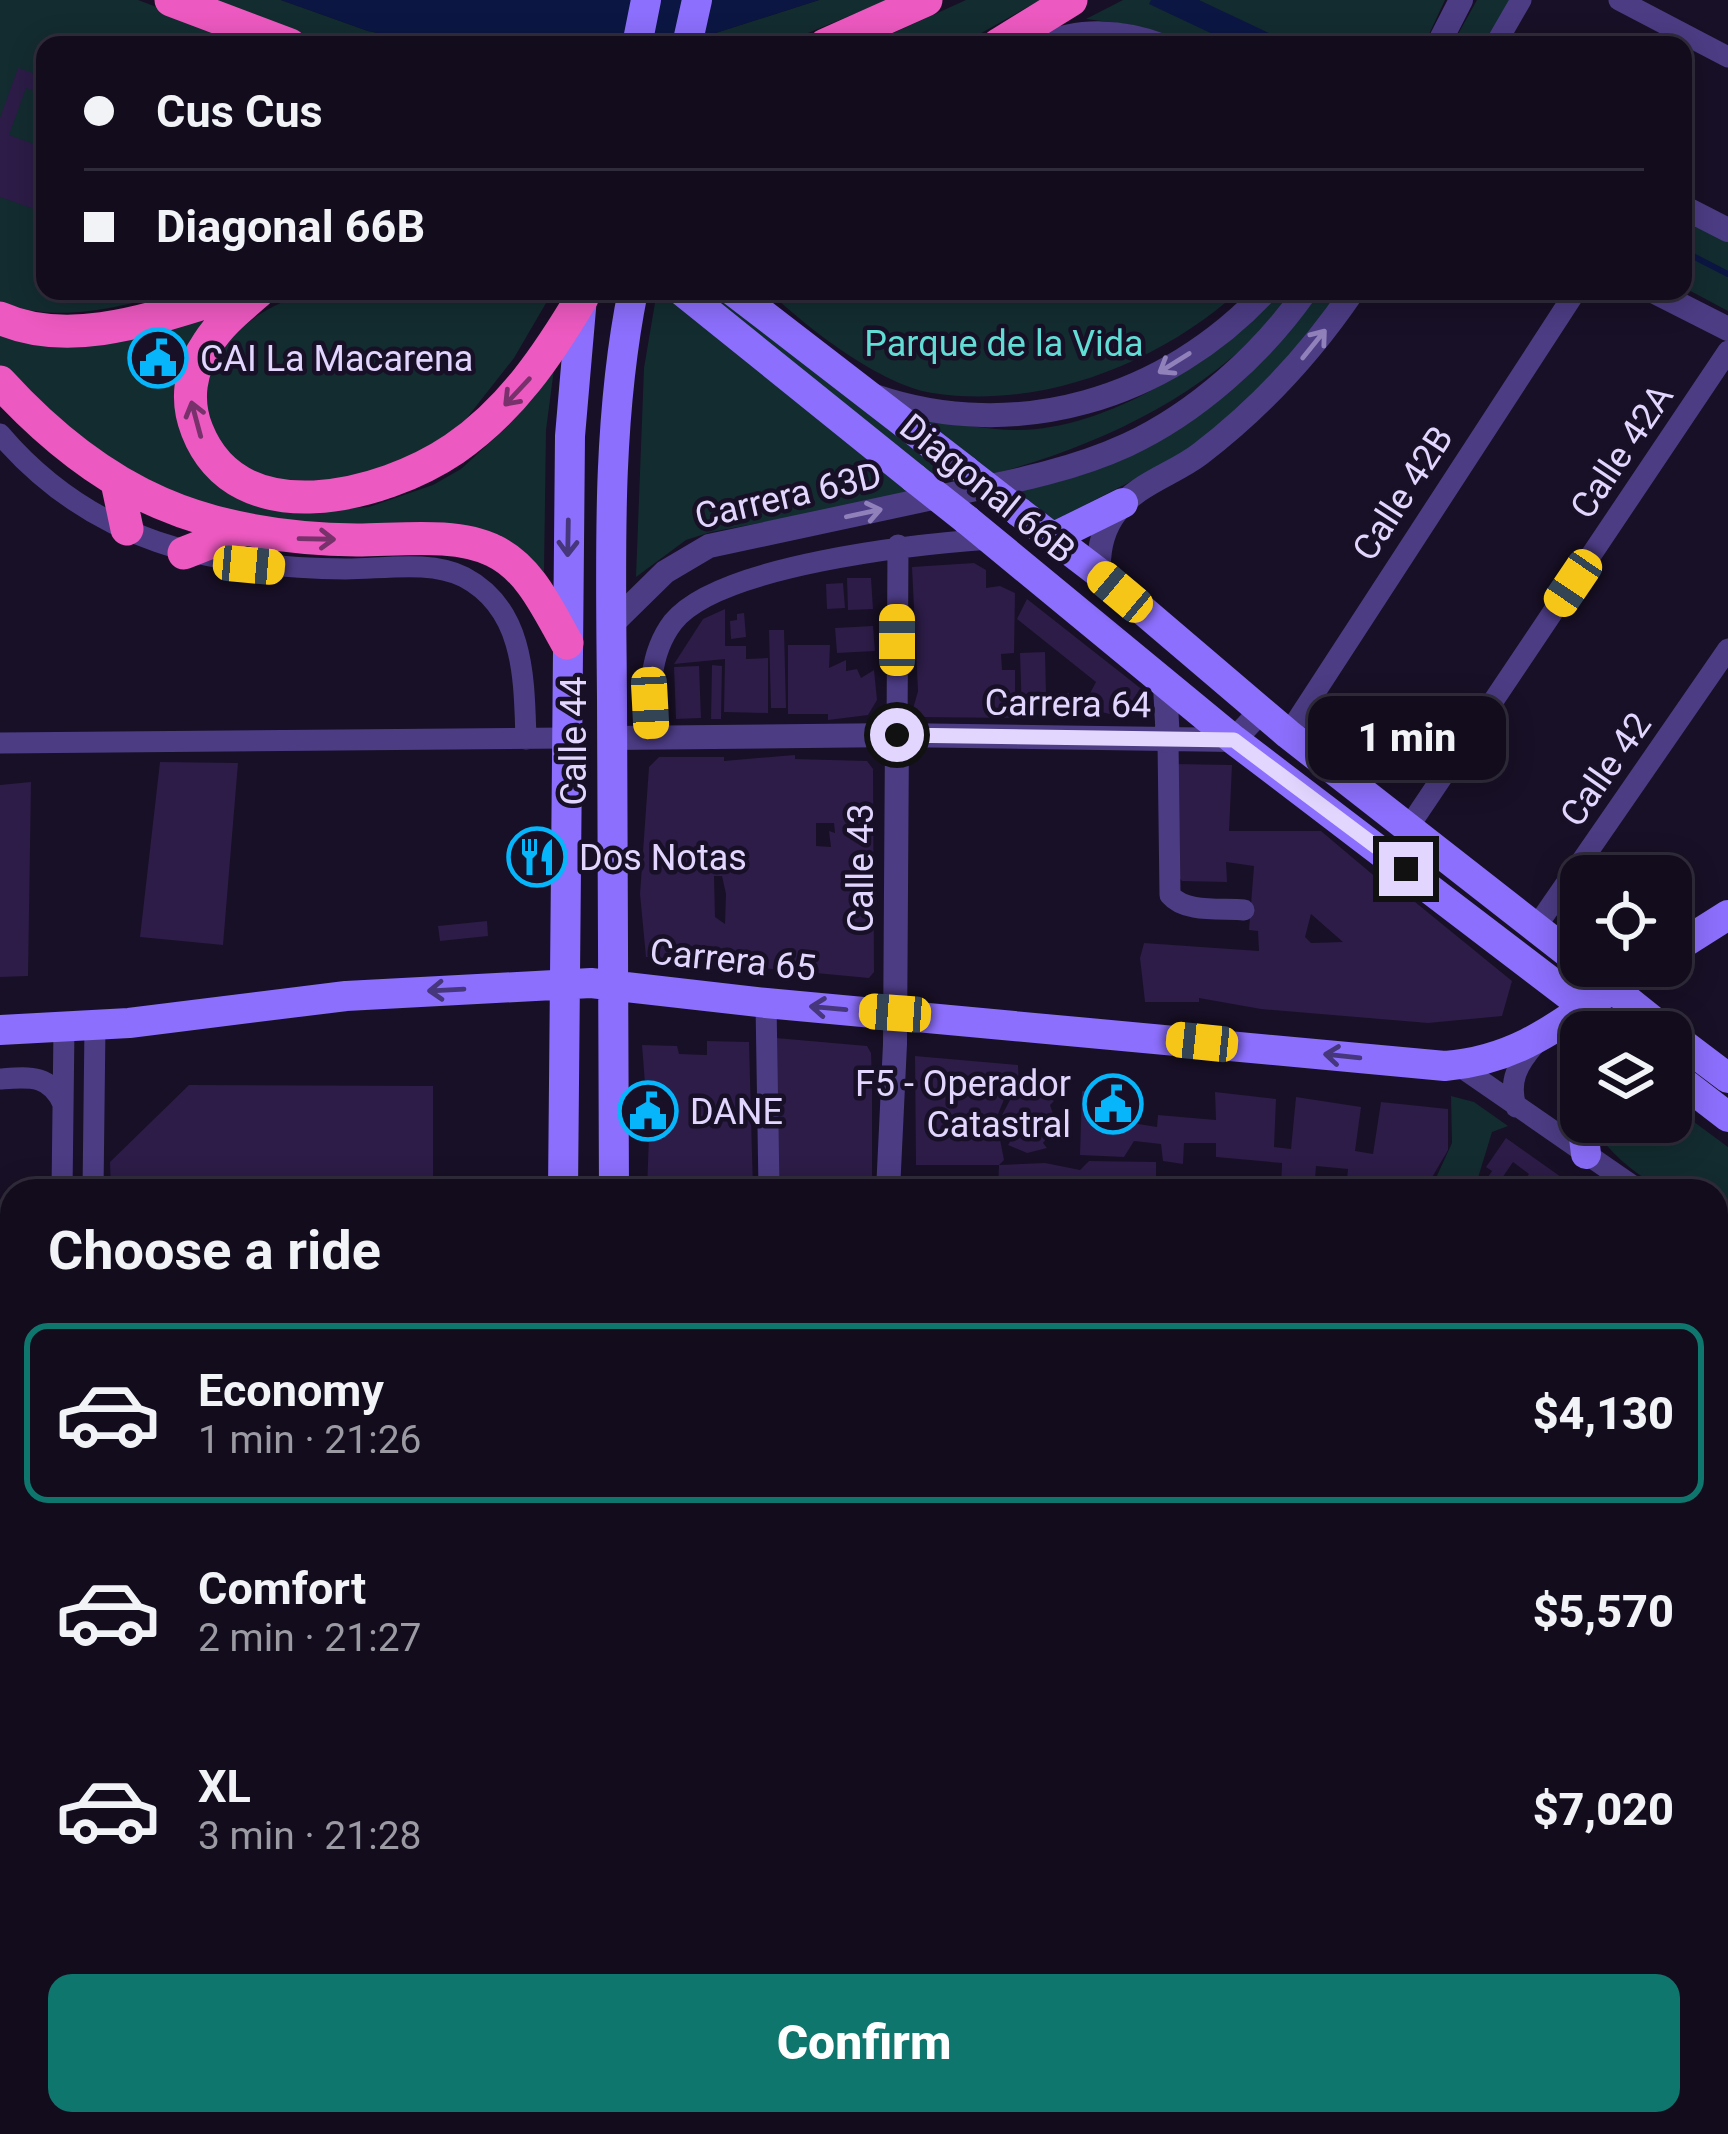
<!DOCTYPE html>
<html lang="en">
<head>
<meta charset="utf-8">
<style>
  body { margin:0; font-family:Roboto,sans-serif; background:#1b1525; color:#f1f3f6; height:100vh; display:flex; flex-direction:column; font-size:45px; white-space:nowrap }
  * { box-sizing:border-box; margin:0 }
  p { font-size:39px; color:#9c9ba3 }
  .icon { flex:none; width:66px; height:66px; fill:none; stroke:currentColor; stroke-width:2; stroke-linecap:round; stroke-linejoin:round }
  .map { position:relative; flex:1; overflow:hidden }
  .details { position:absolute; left:0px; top:1179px; width:1728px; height:957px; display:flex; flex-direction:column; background:#120c1c; border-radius:36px 36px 0 0; box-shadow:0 6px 30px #0003,0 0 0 3px #312c3b }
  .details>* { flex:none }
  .guide { position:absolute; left:36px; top:36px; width:1656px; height:264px; border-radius:24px; box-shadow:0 6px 30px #0003,0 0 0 3px #312c3b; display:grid; align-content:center; height:264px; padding:0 48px; background:#120c1c }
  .buttons { position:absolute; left:1560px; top:855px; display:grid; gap:24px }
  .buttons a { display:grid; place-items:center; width:132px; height:132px; border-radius:24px; background:#120c1c; box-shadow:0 6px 30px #0003,0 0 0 3px #312c3b; font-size:60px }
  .end { position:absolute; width:54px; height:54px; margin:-27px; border:15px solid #e2d6fe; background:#111; box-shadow:0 0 0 6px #111 }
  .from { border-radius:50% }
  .bubble { position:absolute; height:84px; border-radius:24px; background:#120c1c; box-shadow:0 6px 30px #0003,0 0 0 3px #312c3b; font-size:39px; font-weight:800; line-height:84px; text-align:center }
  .car { position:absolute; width:36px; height:72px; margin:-36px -18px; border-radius:15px; box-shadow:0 0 9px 3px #0007; background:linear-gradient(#f5c518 24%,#345 0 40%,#f5c518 0 76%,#345 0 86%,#f5c518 0) }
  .guide b { display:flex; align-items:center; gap:42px; height:114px; font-size:45px }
  .guide b+b { border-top:3px solid #312c3b }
  .guide i { width:30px; height:30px; background:#f1f3f6 }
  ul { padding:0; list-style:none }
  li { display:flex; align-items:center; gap:36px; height:180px; margin:0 24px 18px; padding:0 24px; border:6px solid transparent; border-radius:24px }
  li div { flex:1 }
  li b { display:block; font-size:45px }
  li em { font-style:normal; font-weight:800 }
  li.current { border-color:#0f766e }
  li>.icon { width:108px; height:108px; stroke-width:1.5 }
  h2 { padding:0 48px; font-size:54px; line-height:144px }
  .cta { display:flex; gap:24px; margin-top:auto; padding:24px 48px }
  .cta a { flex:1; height:138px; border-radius:24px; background:#0f766e; color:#fff; font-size:48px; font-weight:800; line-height:138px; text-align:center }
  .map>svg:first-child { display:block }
</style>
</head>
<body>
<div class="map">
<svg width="1728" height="2134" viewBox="0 0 1728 2134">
  <rect width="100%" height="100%" fill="#181026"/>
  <path fill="#132c30" d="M0 0H138L257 45H45V291H179C123 306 56 326 0 301Z
    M208 0H281L368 31 438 45H320Z
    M819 0H888L779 45H647L700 38Z
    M966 0H1040L960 45H867Z
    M1123 0H1445L1424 45H1183L1133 25 1086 19Z
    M1477 0H1510L1485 45H1452Z
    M1683 214 1728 236V311L1683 287Z
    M315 291H553L514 358 466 419 428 454 333 484 250 476 221 452 201 388C226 334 256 307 315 291Z
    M657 291 685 309 911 495 711 532 686 540 636 577 644 368Z
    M704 291H718L956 480 938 483Z
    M769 291H1239C1158 364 1041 410 932 393 881 385 805 327 769 291Z
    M1281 291H1295C1220 390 1108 443 990 475L917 417C950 422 984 430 1018 430 1111 429 1220 357 1281 291Z
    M1318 291H1344L1248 407 1185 454 1049 523 1017 491C1141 469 1250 397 1318 291Z
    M218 312 187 438 317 511 369 507 433 485 461 469 507 427 554 369 546 430 544 572 523 554 240 525 103 463 0 365V334Z
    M1451 1096 1474 1102 1508 1126 1492 1132 1474 1191H1430L1452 1143Z
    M1671 1105 1728 1147V1230L1716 1222V1191C1702 1191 1681 1195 1668 1190 1645 1183 1598 1146 1594 1122H1671Z
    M1716 1913 1728 1921V2010L1716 2005Z"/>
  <path fill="#0b1643" d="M281 0H819L700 38 647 45H438L368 31Z
    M1151 0H1199L1294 45H1236L1149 4Z"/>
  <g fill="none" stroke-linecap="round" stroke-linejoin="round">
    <path stroke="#0b1643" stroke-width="6" d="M1683 251 1728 274"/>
  </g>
  <path fill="#2c1c47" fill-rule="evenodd" d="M18 68 45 77V95L26 88 9 135 45 148V213L0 197V118Z
    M165 342 175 363 150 374 140 354Z
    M974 563 986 570V588L1000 586 1015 593 1014 653 1001 654 1002 670H1015V718L918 717 913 709 918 691 912 567Z
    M847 578H871L873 609 848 610Z
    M843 583 845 608 827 609 826 584Z
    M1027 599 1144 691 1148 705 1139 715 1118 716 1089 709 1087 699 1096 682 1017 619Z
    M725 609V646H746V659L768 658V713L724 712 725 659 674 664 703 619Z
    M744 613 746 637 731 639 730 621 737 620V614Z
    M873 626 875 651 837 653 835 628Z
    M769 630H784L786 708H771Z
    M788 645H830L829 668 846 660V671L857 669 861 678 874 670 877 700 868 715 828 720V714H788Z
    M1045 652 1046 694 1069 693 1070 713 1022 715 1020 653Z
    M712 665 722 666 721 719H711Z
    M699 666 701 718 676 719 674 667Z
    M795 755V759L867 761 873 769 874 972 869 978 646 957 640 894 649 767 659 757H724V761ZM816 823H834L835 833 829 831 831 847 816 846ZM714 876H722L726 894 725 924 715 917Z
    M160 762 238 763 223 945 140 937Z
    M1174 764 1232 765 1229 831H1321L1385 885 1388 880 1512 981 1502 1016 1428 1023 1261 1009 1199 998V1002H1145L1140 958 1144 943 1259 951 1258 931 1249 930 1254 866 1226 862 1227 882 1182 881 1174 872ZM1311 914 1343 942 1311 943 1305 937Z
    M31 782 28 976 0 977V785Z
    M487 921 488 936 440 941 438 926Z
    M776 1038 867 1046 871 1053 872 1083V1191H775V1122L779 1100 775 1091Z
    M707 1041 749 1042 753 1191H647L649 1135 642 1045 677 1046 679 1054 707 1055Z
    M915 1056 1018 1065 1019 1088 1005 1097 996 1119 1004 1160 999 1165 1045 1163 1080 1170 1089 1161 1156 1162V1191H998L999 1165H916Z
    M189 1085 433 1086V1191H111L110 1162Z
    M1032 1088 1054 1101 1050 1105 1055 1120 1053 1130 1043 1143 1047 1148 1027 1153 1008 1145 1011 1140 1004 1132 1002 1115 1010 1100 1031 1093Z
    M1082 1091 1130 1093 1132 1123 1157 1127 1158 1115 1216 1120 1215 1092 1276 1099 1274 1147 1291 1149 1296 1097 1361 1107 1355 1151 1373 1154 1381 1102 1448 1109V1150L1424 1191H1346L1348 1169 1316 1166 1314 1191H1281L1282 1163 1216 1157V1143H1184L1183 1164 1163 1161 1161 1144 1134 1141 1124 1157 1080 1155Z
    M1506 1138 1561 1177 1552 1191 1534 1187 1532 1191H1479L1492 1171 1486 1167ZM1513 1162 1529 1174 1519 1189 1502 1178Z
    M1716 1317 1728 1325V1341L1716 1361Z
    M1728 1362V1499L1716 1517V1380Z
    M0 1510H12V1985L0 1984Z
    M1724 1618 1728 1621V1659L1716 1650V1629Z
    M1716 1656 1728 1664V1693L1716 1685Z
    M1728 1748V1835L1716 1853V1764Z
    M1716 2024 1728 2029V2049L1716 2045Z
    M1716 2070 1728 2075V2122L1716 2117Z
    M696 2124H797L800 2134H696Z
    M865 2124H895L896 2134H865Z
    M925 2124H1012L1017 2134H926Z
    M1070 2124H1204L1208 2134H1069Z
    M1272 2124H1333L1354 2133 1357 2124H1380L1377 2134H1269Z
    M1421 2124H1643L1668 2134H1417Z"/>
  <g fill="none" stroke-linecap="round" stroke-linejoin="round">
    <path stroke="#4c3c84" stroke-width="21" d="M1619 0 1728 57
      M1495 45 1521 0
      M0 434C92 542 211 568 346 569 382 569 431 560 464 577 525 609 524 679 526 739
      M1288 734 1576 291
      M897 735 898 545
      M652 737C650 697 647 656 673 622 718 565 918 544 990 539
      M1168 741 1170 895C1185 913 1221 908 1244 910
      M0 743 566 738
      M1408 828 1728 351
      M1536 927 1728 649
      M766 1003 769 1189
      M1458 1065 1640 1191
      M0 1079C29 1077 50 1074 63 1104
      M1516 1107C1508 1080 1518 1064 1536 1043
      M62 1191 64 1027
      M93 1191 95 1025
      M1193 1191 1259 1189
      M1716 1243 1728 1251
      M1716 1564 1728 1547
      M1728 1908V1914
      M1716 2012 1728 2016
      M0 2021 12 2022
      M1695 2124 1722 2134
      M46 2134V2124
      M1050 2134V2124
      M1235 2134 1237 2124
      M1407 2134 1411 2124"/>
    <path stroke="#4c3c84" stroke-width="24" d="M1043 45C1079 28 1124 31 1160 45
      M1438 45 1461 0
      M1683 207 1728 230
      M1653 291 1728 329
      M875 396C1016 444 1166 399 1266 291
      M1099 573C1098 551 1102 530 1116 512 1136 484 1174 474 1200 454 1260 408 1311 353 1353 291
      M611 625 665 572 709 546C786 529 864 513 942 496 1005 483 1068 472 1127 445 1196 413 1263 353 1306 291
      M1165 686 1168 741
      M612 738 897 735 1234 740 1261 711
      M888 1191 895 1044 897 735
      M378 2124V2134
      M836 2124V2134
      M78 2134 227 2124"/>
    <path stroke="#8c6ffc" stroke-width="30" d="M637 45 646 0
      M687 45 697 0
      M682 291 914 478
      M733 291 965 470
      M1019 512 1099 573 1288 734 1581 963
      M967 520 1234 740 1617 1032
      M1052 538 1123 503
      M1671 951 1728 915
      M1602 980 1667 1032
      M0 1030 129 1023 346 996 591 983 766 1003 1445 1066C1532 1059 1577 1008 1647 966
      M1671 1035 1728 1078
      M1671 1073 1728 1117
      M1582 1122 1586 1154
      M563 1191 570 436 582 297
      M614 1191C614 1027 613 863 612 699 611 564 606 424 633 291
      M571 2124V2134
      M613 2134V2124"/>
    <path stroke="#ec59c0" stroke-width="33" d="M171 0 290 45
      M825 45 926 0
      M998 45 1071 0
      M259 291C241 307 221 322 208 343 190 369 185 400 197 430 238 535 383 497 454 449 511 410 548 355 583 296
      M0 318C76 352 169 312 243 291
      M0 382C104 496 205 538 357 540 399 540 456 532 494 551 530 568 548 610 567 643
      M117 482 127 529
      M184 553 240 531"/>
    <path stroke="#8c6ffc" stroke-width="30" d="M965 470 1019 512
      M914 478 967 520"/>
  </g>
  <defs><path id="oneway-shaft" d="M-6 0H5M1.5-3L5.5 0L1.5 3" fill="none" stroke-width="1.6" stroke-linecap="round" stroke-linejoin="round" transform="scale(3)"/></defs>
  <g stroke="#9081bb">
    <use href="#oneway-shaft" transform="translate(1314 344) rotate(-51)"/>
    <use href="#oneway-shaft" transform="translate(1174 363) rotate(148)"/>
    <use href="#oneway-shaft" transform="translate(864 513) rotate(-12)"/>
  </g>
  <g stroke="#77316b">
    <use href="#oneway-shaft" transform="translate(517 392) rotate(133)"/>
    <use href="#oneway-shaft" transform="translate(196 419) rotate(-105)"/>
    <use href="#oneway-shaft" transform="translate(317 539) rotate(1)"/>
  </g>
  <g stroke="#46367c">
    <use href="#oneway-shaft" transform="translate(568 538) rotate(91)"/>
    <use href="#oneway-shaft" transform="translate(446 990) rotate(177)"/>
    <use href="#oneway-shaft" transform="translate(828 1008) rotate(-175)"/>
    <use href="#oneway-shaft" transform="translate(1342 1056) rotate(-174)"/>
  </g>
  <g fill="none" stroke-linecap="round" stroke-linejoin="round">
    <path stroke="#e2d6fe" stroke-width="15" d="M897 735 1234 740 1406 869"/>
  </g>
  <defs>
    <symbol id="civic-ring" viewBox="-11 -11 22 22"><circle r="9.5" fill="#181026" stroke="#06b5fa" stroke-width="1.5"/><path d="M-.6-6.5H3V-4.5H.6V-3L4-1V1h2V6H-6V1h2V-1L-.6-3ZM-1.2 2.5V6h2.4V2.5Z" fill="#06b5fa"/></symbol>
    <symbol id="restaurant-ring" viewBox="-11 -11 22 22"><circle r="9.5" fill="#181026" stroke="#06b5fa" stroke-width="1.5"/><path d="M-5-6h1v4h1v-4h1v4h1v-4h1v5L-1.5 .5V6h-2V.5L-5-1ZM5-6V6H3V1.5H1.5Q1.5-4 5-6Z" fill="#06b5fa"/></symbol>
  </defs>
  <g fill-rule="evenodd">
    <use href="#civic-ring" x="125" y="325" width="66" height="66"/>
    <use href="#restaurant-ring" x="504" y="824" width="66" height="66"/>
    <use href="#civic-ring" x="1080" y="1071" width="66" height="66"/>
    <use href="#civic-ring" x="615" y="1078" width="66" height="66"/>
  </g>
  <g text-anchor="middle" stroke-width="9" stroke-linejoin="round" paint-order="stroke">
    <g font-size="36" fill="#62ddd5" stroke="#181026">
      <text x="1004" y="356">Parque de la Vida</text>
    </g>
    <g font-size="36" fill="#e2d6fe" stroke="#181026" text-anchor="start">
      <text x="200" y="371">CAI La Macarena</text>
      <text x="579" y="870">Dos Notas</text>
      <text x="1071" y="1096" text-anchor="end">F5 - Operador<tspan x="1071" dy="41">Catastral</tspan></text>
      <text x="690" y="1124">DANE</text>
    </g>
    <g font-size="36" fill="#e2d6fe" stroke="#181026">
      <text transform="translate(1621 451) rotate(-56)" y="13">Calle 42A</text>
      <text transform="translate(988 488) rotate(39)" y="13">Diagonal 66B</text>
      <text transform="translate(1402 493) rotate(-57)" y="13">Calle 42B</text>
      <text transform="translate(788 495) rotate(-13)" y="13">Carrera 63D</text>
      <text transform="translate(1068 703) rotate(1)" y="13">Carrera 64</text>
      <text transform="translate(573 741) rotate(-90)" y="13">Calle 44</text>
      <text transform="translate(1605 769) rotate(-55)" y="13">Calle 42</text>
      <text transform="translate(860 868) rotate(-90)" y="13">Calle 43</text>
      <text transform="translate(733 959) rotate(6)" y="13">Carrera 65</text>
    </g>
  </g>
</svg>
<div class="buttons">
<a><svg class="icon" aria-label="locate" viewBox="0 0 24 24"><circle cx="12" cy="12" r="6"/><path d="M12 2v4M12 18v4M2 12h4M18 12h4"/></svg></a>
<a><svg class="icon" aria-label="layers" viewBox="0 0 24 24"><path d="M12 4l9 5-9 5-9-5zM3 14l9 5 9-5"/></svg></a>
</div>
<i class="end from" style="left:897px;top:735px"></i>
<i class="end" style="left:1406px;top:869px"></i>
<div class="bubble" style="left:1308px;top:696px;width:198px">1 min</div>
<i class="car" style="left:249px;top:565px;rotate:95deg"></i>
<i class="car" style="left:1573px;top:583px;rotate:214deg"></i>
<i class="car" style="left:1120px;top:592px;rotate:310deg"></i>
<i class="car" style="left:897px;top:640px;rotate:0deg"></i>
<i class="car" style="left:650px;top:703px;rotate:177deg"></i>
<i class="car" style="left:895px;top:1013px;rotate:274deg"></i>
<i class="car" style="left:1202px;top:1042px;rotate:276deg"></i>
<div class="guide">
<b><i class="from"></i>Cus Cus</b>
<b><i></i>Diagonal 66B</b>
</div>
<section class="details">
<h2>Choose a ride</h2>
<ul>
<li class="current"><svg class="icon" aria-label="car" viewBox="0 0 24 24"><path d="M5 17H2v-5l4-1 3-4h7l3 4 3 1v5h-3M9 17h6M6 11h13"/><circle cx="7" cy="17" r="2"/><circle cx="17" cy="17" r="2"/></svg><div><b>Economy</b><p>1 min · 21:26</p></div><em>$4,130</em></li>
<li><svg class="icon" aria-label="car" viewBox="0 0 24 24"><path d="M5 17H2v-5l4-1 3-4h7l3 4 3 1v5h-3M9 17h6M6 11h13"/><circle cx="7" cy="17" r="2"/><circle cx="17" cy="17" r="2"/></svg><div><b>Comfort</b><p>2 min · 21:27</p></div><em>$5,570</em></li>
<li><svg class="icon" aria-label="car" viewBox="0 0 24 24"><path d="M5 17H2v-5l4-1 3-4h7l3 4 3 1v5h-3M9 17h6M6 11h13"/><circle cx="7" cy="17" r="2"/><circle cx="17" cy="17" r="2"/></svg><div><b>XL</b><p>3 min · 21:28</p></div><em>$7,020</em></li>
</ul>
<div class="cta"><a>Confirm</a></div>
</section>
</div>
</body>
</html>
